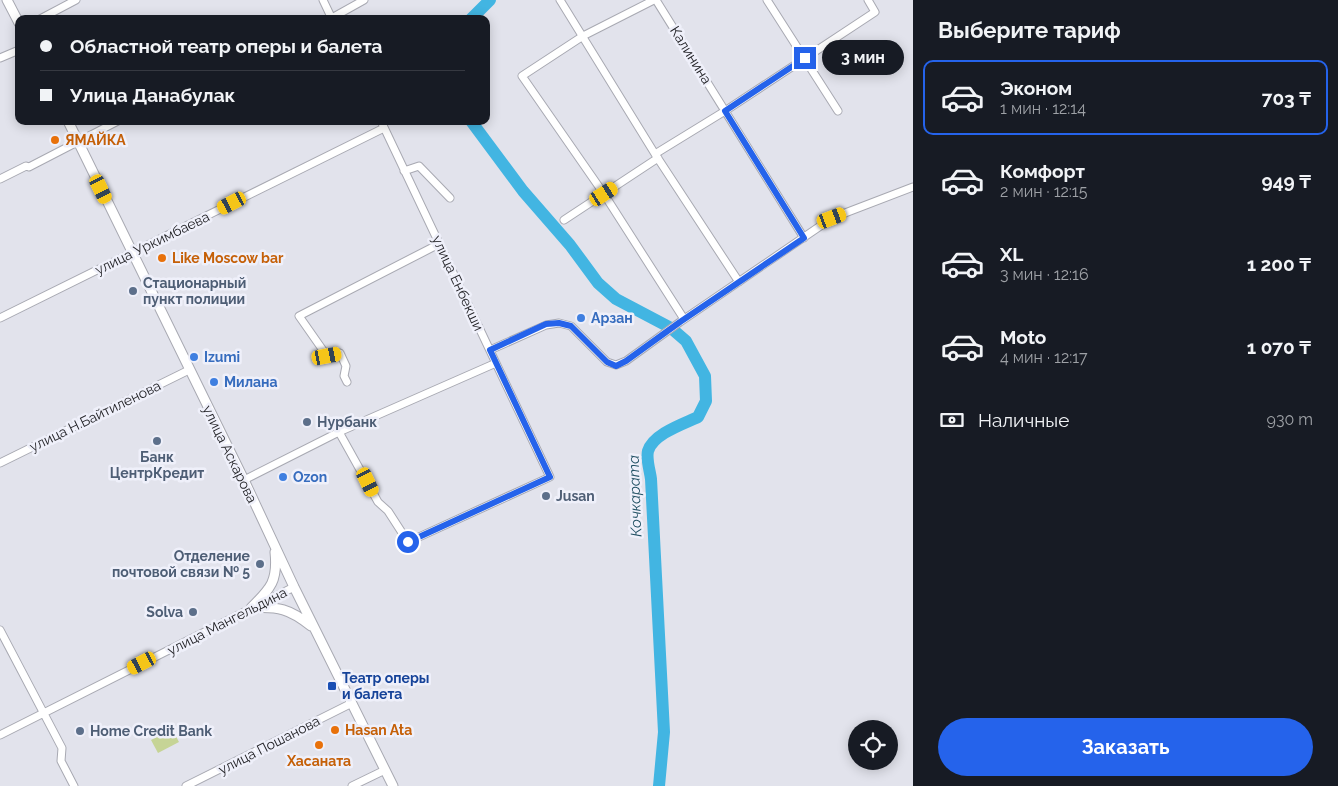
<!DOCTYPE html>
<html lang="ru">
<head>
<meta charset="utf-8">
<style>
  body { margin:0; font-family:Raleway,sans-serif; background:#242831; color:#f1f3f6; height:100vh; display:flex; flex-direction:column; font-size:19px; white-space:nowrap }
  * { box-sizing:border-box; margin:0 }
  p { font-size:16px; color:#9ea1a6 }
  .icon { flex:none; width:28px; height:28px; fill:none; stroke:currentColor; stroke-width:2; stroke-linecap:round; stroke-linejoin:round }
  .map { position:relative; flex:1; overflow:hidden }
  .drawer { display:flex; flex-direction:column; background:#171b24; width:425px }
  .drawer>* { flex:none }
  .guide { position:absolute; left:15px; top:15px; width:475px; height:110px; border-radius:10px; box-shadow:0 2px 12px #0003; display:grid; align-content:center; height:110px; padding:0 25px; background:#171b24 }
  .tools { position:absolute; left:848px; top:720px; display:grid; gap:10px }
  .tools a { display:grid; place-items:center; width:50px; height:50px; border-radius:50%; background:#171b24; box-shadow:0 2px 12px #0003; font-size:25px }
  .end { position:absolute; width:22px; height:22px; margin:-11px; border:6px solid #2563eb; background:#fff; box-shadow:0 0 0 2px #fff }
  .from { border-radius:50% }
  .bubble { position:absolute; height:35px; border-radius:18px; background:#171b24; box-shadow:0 2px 12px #0003; font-size:16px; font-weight:700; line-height:35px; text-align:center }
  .car { position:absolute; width:15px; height:30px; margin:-15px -8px; border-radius:6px; box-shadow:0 0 4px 1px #0007; background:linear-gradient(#f5c518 24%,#345 0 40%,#f5c518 0 76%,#345 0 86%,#f5c518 0) }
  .guide b { display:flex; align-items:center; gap:18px; height:48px; font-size:19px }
  .guide b+b { border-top:1px solid #363941 }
  .guide i { width:12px; height:12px; background:#f1f3f6 }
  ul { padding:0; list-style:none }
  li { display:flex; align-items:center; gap:15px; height:75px; margin:0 10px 8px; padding:0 15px; border:2px solid transparent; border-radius:10px }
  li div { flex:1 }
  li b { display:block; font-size:19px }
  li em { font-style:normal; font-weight:700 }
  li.active { border-color:#2563eb }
  li>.icon { width:45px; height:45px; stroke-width:1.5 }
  h2 { padding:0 25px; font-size:22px; line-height:60px }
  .pay { display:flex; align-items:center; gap:12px; height:55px; padding:0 25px; font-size:19px }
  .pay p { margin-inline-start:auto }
  .primary-button { display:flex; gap:10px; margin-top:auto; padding:10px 25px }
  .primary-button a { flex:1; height:58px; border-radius:30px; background:#2563eb; color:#fff; font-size:20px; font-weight:700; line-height:58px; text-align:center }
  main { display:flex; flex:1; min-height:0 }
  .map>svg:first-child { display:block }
</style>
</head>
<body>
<main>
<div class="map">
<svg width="913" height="786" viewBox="0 0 913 786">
  <rect width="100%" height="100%" fill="#e2e3ec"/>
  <path fill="#c6d496" d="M172 729 179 742 158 753 151 740Z"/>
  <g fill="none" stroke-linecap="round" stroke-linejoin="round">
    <path stroke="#42b5e2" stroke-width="12" d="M471 19 490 0
      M471 121 523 191 570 245 598 283 616 299 671 328 686 341 705 376 706 401 698 417C683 424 653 434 648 451 646 459 650 471 651 479L664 732 659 786"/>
    <defs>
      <path id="minor" d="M323 0 332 19
        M560 0 655 154 739 282
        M654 0 583 36 522 76 604 194 684 319
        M656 0 804 238
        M767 0 838 111
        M40 19 76 0
        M330 19 364 0
        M0 58 19 50
        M655 154 725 111 875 12 868 0
        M404 171 419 166 450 198
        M0 179 26 166 29 167 118 121
        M564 220 658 158
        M0 318 384 128
        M490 350 546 325 559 323 571 326 607 362 616 365 626 361 680 322 832 218 913 187
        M347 382 344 376 346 366 340 353 327 356 299 316 439 244
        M339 432 378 502 388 511 408 542 550 477 381 121
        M0 463 189 370
        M244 480 339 432 496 363
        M0 630 62 748 61 761 74 786
        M0 735 294 587
        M186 786 352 703
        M352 786 385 770"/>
      <path id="major" d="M7 0 19 23
        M68 121 244 480 294 587 393 786
        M251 608C278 606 290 609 311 626
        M251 608C271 588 278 581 275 552"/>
    </defs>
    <use href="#minor" stroke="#a8a9b2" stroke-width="9"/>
    <use href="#major" stroke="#a8a9b2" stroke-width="11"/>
    <use href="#minor" stroke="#fff" stroke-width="7"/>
    <use href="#major" stroke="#fff" stroke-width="9"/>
  </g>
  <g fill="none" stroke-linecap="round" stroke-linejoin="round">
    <path stroke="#2563eb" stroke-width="6" d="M408 542 550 477 490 350 546 324 559 323 571 326 607 362 616 366 626 361 680 322 804 238 725 111 805 58"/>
  </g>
  <g fill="#e8710a" stroke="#eff0fa" stroke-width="2">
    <circle cx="55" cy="140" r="5"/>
    <circle cx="162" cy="258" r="5"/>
    <circle cx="335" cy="730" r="5"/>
    <circle cx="319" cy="745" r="5"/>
  </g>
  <g fill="#5c6f8a" stroke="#eff0fa" stroke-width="2">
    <circle cx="133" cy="291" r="5"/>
    <circle cx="307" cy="422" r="5"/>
    <circle cx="157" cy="441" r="5"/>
    <circle cx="546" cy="496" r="5"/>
    <circle cx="260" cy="564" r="5"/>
    <circle cx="193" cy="612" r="5"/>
    <circle cx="80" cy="731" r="5"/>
  </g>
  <g fill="#3f7fe0" stroke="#eff0fa" stroke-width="2">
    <circle cx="581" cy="318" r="5"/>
    <circle cx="194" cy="357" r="5"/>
    <circle cx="214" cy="382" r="5"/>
    <circle cx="283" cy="477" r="5"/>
  </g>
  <rect fill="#1a4fb4" stroke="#eff0fa" stroke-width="2" x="327" y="681" width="10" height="10" rx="2.5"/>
  <g text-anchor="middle" stroke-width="5" stroke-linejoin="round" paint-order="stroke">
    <g font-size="14" fill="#1e1e22" stroke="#eff0fa">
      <text transform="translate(691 55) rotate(58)" y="5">Калинина</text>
      <text transform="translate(152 243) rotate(-26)" y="5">улица Уркимбаева</text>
      <text transform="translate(458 283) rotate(65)" y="5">улица Енбекши</text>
      <text transform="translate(95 416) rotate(-26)" y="5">улица Н.Байтиленова</text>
      <text transform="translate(230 454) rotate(64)" y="5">улица Аскарова</text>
      <text transform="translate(227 621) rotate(-27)" y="5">улица Мангельдина</text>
      <text transform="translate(269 745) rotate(-27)" y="5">улица Пошанова</text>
    </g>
    <g font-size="14" font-weight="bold" fill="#c56008" stroke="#eff0fa" text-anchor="start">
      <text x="65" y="145">ЯМАЙКА</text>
      <text x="172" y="263">Like Moscow bar</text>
      <text x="345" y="735">Hasan Ata</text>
      <text x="319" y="766" text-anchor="middle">Хасаната</text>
    </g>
    <g font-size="14" font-weight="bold" fill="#4e5e75" stroke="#eff0fa" text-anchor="start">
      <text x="143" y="288">Стационарный<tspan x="143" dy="16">пункт полиции</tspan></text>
      <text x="317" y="427">Нурбанк</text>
      <text x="157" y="462" text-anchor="middle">Банк<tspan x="157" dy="16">ЦентрКредит</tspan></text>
      <text x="556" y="501">Jusan</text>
      <text x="250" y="561" text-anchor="end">Отделение<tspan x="250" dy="16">почтовой связи № 5</tspan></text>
      <text x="183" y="617" text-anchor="end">Solva</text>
      <text x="90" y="736">Home Credit Bank</text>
    </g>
    <g font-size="14" font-weight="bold" fill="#366cbe" stroke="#eff0fa" text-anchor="start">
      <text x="591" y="323">Арзан</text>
      <text x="204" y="362">Izumi</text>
      <text x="224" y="387">Милана</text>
      <text x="293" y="482">Ozon</text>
    </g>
    <g font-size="14" font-weight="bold" fill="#164399" stroke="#eff0fa" text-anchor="start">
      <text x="342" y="683">Театр оперы<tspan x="342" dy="16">и балета</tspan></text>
    </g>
    <g font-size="15" font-style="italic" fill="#235265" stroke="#eff0fa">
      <text transform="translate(635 496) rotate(-92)" y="5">Кочкарата</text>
    </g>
  </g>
</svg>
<div class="tools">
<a><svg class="icon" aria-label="locate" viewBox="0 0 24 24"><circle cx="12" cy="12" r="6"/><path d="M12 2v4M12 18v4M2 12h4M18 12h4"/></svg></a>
</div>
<i class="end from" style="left:408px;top:542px"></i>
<i class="end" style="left:805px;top:58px"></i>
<div class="bubble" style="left:822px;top:40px;width:82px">3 мин</div>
<i class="car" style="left:101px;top:189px;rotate:154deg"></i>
<i class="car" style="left:604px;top:194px;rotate:57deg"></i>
<i class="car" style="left:232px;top:203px;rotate:243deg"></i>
<i class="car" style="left:832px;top:218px;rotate:69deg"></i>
<i class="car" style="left:327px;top:356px;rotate:79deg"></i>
<i class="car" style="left:368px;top:482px;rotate:154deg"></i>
<i class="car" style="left:142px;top:663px;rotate:243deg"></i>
<div class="guide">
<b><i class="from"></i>Областной театр оперы и балета</b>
<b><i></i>Улица Данабулак</b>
</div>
</div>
<section class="drawer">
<h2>Выберите тариф</h2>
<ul>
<li class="active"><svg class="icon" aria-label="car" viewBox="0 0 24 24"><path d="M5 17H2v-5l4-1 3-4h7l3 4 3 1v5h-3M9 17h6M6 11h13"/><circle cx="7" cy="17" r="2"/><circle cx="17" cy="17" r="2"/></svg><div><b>Эконом</b><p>1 мин · 12:14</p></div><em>703 ₸</em></li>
<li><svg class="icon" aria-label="car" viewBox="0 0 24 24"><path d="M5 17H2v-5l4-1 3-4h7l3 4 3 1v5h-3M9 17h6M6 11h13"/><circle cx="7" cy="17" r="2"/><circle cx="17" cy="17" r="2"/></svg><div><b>Комфорт</b><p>2 мин · 12:15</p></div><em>949 ₸</em></li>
<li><svg class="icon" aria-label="car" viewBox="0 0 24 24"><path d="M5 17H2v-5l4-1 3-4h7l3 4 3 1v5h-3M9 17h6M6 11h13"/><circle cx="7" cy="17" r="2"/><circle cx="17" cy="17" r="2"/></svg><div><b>XL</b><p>3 мин · 12:16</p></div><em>1 200 ₸</em></li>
<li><svg class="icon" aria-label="car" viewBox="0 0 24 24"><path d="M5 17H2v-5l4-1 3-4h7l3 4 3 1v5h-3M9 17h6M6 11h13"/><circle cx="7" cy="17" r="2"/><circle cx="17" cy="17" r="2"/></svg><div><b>Moto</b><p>4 мин · 12:17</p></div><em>1 070 ₸</em></li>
</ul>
<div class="pay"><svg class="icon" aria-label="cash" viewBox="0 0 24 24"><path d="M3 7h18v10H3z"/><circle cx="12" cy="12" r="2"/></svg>Наличные<p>930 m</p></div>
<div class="primary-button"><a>Заказать</a></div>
</section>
</main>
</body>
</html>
